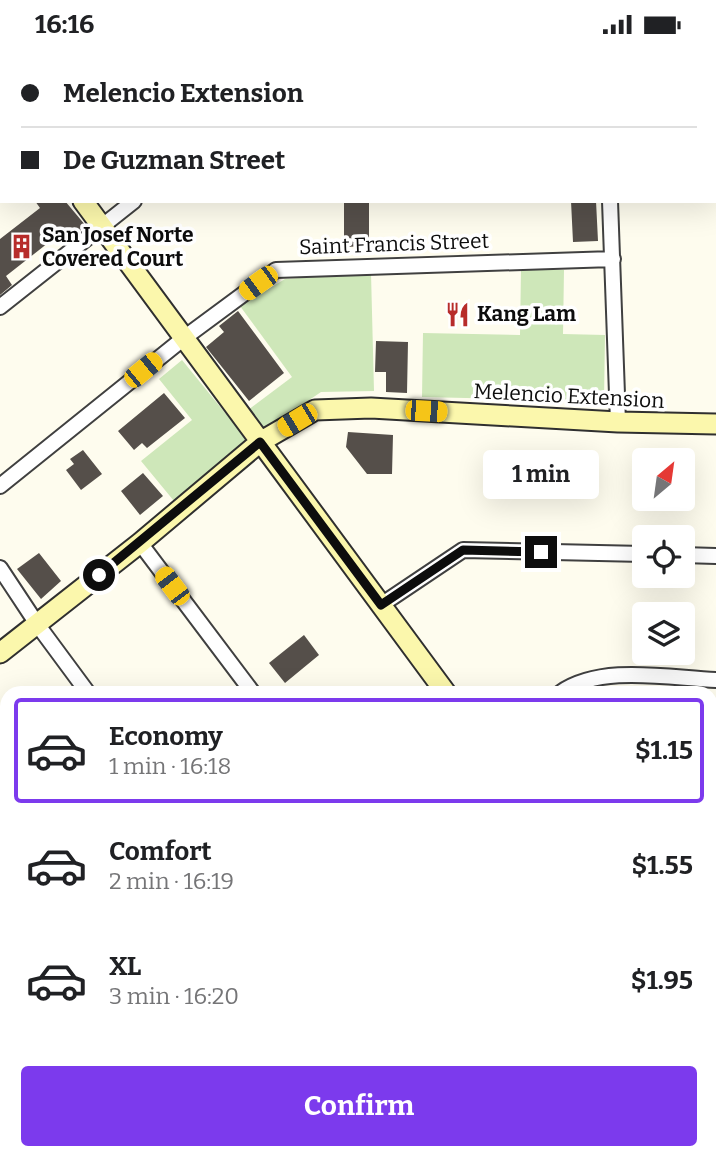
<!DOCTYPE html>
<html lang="en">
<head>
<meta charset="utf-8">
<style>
  body { margin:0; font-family:Bitter,serif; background:#f6f6f6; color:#202124; height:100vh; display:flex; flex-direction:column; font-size:26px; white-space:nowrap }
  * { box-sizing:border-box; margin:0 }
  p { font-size:23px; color:#757577 }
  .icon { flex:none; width:38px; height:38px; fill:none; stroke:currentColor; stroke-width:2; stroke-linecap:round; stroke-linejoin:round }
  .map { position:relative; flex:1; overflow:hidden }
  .side { position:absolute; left:0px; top:637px; width:718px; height:474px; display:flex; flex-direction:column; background:#fff; border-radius:21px 21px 0 0; box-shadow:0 7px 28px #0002 }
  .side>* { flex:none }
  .top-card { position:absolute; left:0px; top:0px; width:718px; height:154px; box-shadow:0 7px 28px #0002; display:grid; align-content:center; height:154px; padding:0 21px; background:#fff }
  .needle { width:46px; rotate:29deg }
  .buttons { position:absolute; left:632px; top:399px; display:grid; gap:14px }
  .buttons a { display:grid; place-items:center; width:63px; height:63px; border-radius:7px; background:#fff; box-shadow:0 7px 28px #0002; font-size:35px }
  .end { position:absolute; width:32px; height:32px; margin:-16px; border:9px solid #0d0d0d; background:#fff; box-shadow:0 0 0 4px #fff }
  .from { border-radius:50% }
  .bubble { position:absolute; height:49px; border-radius:7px; background:#fff; box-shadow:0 7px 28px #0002; font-size:23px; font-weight:700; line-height:49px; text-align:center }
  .car { position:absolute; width:21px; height:42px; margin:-21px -10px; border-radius:9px; box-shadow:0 0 5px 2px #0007; background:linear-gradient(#f5c518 24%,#345 0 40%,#f5c518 0 76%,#345 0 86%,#f5c518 0) }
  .top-card b { display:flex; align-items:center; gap:24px; height:66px; font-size:26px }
  .top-card b+b { border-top:2px solid #e0e0e0 }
  .top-card i { width:18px; height:18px; background:#202124 }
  ul { padding:12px 0 0; list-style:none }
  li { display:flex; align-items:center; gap:21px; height:105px; margin:0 14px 10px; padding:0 7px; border:4px solid transparent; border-radius:7px }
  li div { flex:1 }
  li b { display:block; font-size:26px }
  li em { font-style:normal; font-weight:700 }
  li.active { border-color:#7c3aed }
  li>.icon { width:63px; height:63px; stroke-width:1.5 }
  .cta { display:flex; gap:14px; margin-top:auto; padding:14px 21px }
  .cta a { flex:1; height:80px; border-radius:7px; background:#7c3aed; color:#fff; font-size:28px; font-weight:700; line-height:80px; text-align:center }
  .status { display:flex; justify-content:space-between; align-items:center; height:49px; padding:0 35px; background:#fff; direction:ltr }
  .status svg { height:19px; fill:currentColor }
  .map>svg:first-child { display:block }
</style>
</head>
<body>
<div class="status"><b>16:16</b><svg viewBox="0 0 49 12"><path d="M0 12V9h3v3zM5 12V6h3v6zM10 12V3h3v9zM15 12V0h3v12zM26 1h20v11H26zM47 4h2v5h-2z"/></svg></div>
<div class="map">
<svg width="716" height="1110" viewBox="0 0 716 1110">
  <rect width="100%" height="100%" fill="#fefcee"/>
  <path fill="#cee7b9" d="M521 220 564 221 563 285 605 286 604 352 422 348 423 284 520 286Z
    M371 224 374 342 321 343 265 381 248 361 292 328 240 257 285 230Z
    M182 311 248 392 174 452 141 412 192 371 159 330Z
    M711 1025 716 1032V1110H292L300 1104H710Z"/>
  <path fill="#554f4a" d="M35 152H65L86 177 69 191 62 183 6 227 12 236 0 246V190L40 159Z
    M344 152H369V197L344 198Z
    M571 152H596L598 192 573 193Z
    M238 262 284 324 249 352 206 298 224 283 219 277Z
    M376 292 408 293 407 344 386 343V323H375Z
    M164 344 185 369 147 399 142 394 134 401 118 382Z
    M348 383 393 386 392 425H367L346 398Z
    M83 401 102 425 81 441 66 421 74 415 70 410Z
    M143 424 163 447 140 466 121 442Z
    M39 504 61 532 41 550 17 520Z
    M304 586 319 606 285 634 269 614Z"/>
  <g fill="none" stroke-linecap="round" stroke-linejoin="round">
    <defs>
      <path id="street" d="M610 152 618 373
        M0 258 134 152
        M0 437 184 289 276 221 613 210
        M140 494 253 644
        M682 506 716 507
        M0 519 37 575 88 644
        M381 556 463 501 644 505
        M560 644C601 615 668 629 716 631
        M0 715 7 709
        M0 738 7 747
        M0 882 7 892
        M41 1110 49 1104"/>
      <path id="secondary" d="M129 2 131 0
        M0 107 2 105
        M83 152 446 644
        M0 604 140 494 260 393 315 361 371 359 618 373 716 375
        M710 792 716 791
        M0 969 7 978
        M710 1002 716 1010
        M102 1104 106 1110
        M260 1110 268 1104"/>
    </defs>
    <use href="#street" stroke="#404040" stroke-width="18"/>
    <use href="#secondary" stroke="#2f2f2f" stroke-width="23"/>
    <use href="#street" stroke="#fff" stroke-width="14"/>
    <use href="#secondary" stroke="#fbf7ac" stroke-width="19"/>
  </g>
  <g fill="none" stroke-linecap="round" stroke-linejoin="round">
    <path stroke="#0d0d0d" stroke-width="9" d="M99 526 260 393 381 556 463 501 541 503"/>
  </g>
  <defs>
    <symbol id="building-bare" viewBox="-9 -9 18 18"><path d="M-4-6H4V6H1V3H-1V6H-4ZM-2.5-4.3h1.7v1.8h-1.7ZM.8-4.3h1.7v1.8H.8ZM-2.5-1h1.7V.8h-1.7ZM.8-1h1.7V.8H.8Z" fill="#b72c2b" stroke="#fff" stroke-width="2.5" paint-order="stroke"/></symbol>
    <symbol id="restaurant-bare" viewBox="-9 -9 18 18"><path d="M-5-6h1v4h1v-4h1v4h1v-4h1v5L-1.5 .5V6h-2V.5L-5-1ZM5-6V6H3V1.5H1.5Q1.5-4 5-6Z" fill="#b72c2b" stroke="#fff" stroke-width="2.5" paint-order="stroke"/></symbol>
  </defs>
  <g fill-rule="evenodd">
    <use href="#building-bare" x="4" y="180" width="35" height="35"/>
    <use href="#restaurant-bare" x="440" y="248" width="35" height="35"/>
  </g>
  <g text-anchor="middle" stroke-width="7" stroke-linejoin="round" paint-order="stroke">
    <g font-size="21" font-weight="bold" fill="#0d0d0d" stroke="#fff" text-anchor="start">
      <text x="42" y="193">San Josef Norte<tspan x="42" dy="24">Covered Court</tspan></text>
      <text x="477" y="272">Kang Lam</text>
    </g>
    <g font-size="21" fill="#0d0d0d" stroke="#fff">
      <text transform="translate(394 195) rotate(-2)" y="7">Saint Francis Street</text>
      <text transform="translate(569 347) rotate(3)" y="7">Melencio Extension</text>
    </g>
  </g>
</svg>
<div class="buttons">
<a><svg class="needle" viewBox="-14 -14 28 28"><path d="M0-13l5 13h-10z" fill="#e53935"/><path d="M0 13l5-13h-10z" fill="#757577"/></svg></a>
<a><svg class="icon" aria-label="locate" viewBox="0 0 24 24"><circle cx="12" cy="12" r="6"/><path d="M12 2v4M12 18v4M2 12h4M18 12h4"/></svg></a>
<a><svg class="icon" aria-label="layers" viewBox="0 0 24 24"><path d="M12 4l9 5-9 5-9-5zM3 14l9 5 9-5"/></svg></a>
</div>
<i class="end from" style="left:99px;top:526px"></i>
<i class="end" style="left:541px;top:503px"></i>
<div class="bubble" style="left:483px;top:401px;width:116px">1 min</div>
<i class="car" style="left:258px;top:234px;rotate:234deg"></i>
<i class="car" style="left:143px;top:321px;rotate:51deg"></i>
<i class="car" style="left:426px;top:362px;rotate:93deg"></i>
<i class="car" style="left:297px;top:371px;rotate:239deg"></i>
<i class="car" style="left:172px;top:537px;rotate:323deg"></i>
<div class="top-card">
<b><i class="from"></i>Melencio Extension</b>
<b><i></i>De Guzman Street</b>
</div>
<section class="side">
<ul>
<li class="active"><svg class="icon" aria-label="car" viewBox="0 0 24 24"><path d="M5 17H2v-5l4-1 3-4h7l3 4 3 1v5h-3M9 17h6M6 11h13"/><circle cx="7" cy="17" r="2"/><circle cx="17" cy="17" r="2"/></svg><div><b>Economy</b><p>1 min · 16:18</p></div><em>$1.15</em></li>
<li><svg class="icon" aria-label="car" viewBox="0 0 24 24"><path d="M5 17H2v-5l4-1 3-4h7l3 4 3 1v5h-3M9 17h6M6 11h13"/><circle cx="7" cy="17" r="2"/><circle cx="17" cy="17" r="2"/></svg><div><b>Comfort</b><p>2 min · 16:19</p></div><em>$1.55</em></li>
<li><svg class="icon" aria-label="car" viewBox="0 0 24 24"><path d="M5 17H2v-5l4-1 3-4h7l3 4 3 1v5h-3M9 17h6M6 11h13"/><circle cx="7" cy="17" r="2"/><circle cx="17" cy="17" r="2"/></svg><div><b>XL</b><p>3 min · 16:20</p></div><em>$1.95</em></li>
</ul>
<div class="cta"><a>Confirm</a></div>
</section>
</div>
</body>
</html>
